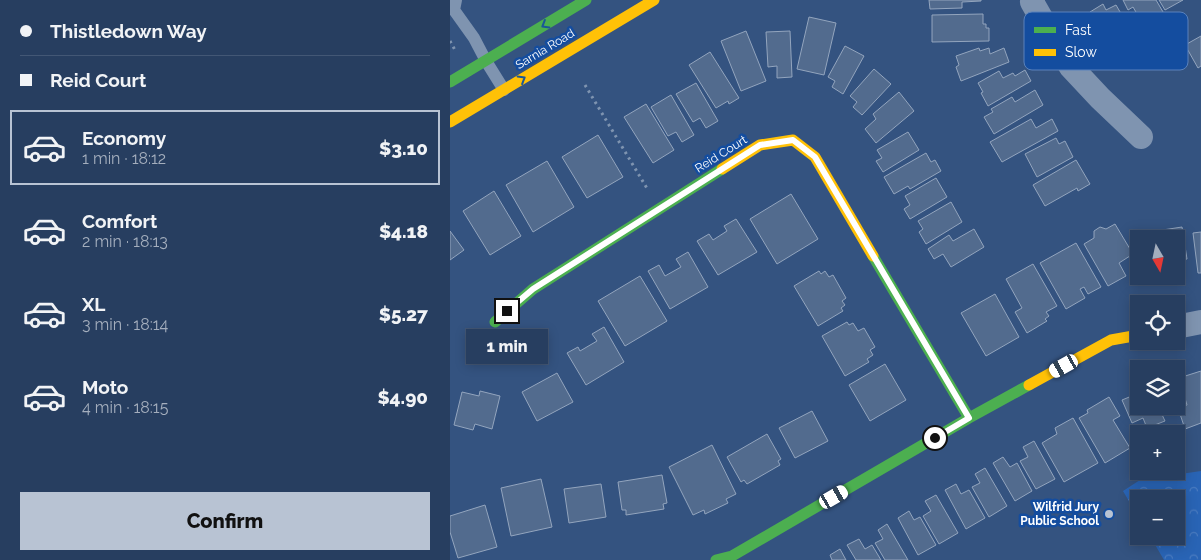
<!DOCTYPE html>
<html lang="en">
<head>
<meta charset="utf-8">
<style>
  body { margin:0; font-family:Raleway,sans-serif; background:#334969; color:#f1f3f6; height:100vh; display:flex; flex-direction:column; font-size:19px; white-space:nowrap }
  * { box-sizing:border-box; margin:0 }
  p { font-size:16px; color:#a4aebd }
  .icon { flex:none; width:28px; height:28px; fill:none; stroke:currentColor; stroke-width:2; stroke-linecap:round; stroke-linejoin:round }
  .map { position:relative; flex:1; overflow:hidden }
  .panel { display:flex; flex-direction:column; background:#273e60; width:450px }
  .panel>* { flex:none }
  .banner { display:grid; align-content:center; height:110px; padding:0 20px; background:#273e60 }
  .needle { width:32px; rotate:171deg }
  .tools { position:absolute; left:680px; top:230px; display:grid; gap:10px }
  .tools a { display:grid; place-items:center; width:55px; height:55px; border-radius:0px; background:#273e60; box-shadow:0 2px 12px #0003,0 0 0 1px #435775; font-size:25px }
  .end { position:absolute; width:22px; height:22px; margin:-11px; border:6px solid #fff; background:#111; box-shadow:0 0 0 2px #111 }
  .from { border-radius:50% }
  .bubble { position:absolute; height:35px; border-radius:0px; background:#273e60; box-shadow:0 2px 12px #0003,0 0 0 1px #435775; font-size:16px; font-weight:800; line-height:35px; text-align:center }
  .car { position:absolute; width:15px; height:30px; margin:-15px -8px; border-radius:6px; box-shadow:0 0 4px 1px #0007; background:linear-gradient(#fff 24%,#345 0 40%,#fff 0 76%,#345 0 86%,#fff 0) }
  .banner b { display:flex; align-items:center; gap:18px; height:48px; font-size:19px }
  .banner b+b { border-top:1px solid #435775 }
  .banner i { width:12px; height:12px; background:#f1f3f6 }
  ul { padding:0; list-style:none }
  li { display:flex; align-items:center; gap:15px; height:75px; margin:0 10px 8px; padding:0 10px; border:2px solid transparent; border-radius:0px }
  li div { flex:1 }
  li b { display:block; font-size:19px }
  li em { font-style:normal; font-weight:800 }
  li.current { border-color:#b8c3d3 }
  li>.icon { width:45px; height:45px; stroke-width:1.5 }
  .action { display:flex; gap:10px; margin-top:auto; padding:10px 20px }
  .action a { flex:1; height:58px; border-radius:0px; background:#b8c3d3; color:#111; font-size:20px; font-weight:800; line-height:58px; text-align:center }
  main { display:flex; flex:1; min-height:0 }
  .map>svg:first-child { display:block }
</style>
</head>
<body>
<main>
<section class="panel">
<div class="banner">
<b><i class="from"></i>Thistledown Way</b>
<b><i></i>Reid Court</b>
</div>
<ul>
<li class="current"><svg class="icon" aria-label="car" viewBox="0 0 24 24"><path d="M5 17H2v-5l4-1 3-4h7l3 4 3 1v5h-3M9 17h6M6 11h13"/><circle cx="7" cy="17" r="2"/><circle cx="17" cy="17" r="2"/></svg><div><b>Economy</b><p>1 min · 18:12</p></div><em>$3.10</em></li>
<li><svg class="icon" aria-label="car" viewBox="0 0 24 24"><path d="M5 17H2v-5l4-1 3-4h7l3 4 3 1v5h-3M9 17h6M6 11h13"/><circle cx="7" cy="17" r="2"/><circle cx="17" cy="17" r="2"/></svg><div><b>Comfort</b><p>2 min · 18:13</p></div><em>$4.18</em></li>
<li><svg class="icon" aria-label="car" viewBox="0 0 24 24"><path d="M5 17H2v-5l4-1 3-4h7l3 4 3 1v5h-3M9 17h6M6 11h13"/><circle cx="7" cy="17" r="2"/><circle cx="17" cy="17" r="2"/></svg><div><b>XL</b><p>3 min · 18:14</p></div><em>$5.27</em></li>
<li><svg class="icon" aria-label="car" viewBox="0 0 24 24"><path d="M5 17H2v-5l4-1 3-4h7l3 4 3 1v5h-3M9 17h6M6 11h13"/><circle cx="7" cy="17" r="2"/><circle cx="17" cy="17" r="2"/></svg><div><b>Moto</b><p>4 min · 18:15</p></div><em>$4.90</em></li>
</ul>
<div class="action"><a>Confirm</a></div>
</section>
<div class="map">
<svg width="751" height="560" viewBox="0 0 751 560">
  <defs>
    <pattern id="forest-crowns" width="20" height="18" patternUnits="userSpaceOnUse" patternTransform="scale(1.25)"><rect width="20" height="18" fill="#2964b5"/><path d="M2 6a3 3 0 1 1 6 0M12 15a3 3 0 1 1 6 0" fill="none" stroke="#497bc0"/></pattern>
  </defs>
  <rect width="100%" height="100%" fill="#345380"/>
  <path fill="url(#forest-crowns)" d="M751 471V560H714L700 536H726V499H689V518L673 491 690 480Z"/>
  <path fill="#526b8e" stroke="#93a5be" d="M479 0H531V1L512 2V8L480 9Z
    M673 0H706L716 17 713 19 718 28 701 38 683 7 678 10Z
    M709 0H733L715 10Z
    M653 4 656 10 666 5 687 41 664 53 640 12Z
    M533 14V24H536V28H539V41L482 42V15Z
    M359 17 386 23 374 75 347 69Z
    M296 31 316 81 291 91 271 41Z
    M340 31 342 77 327 78V66L318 67 316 32Z
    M751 36V66L748 68 735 45Z
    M395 46 414 56 393 94 382 87 385 81 378 77Z
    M529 48 530 51 539 48 540 54 554 48 559 62 511 81 506 67 509 65 506 56Z
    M260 52 289 98 279 104 278 101 266 108 239 65Z
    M424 69 441 84 412 115 403 107 407 102 400 96Z
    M575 70 581 81 538 106 531 93 533 92 528 83 549 71 553 78 563 73 565 76Z
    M246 83 268 121 256 128 250 118 243 122 226 94Z
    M585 90 593 105 544 134 534 117 543 112 541 109 562 97 565 102Z
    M449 92 464 111 426 143 415 129 426 119 423 114Z
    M221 95 244 135 232 142 226 132 218 136 201 107Z
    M196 104 224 150 203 163 174 117Z
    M581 119 586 128 602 119 608 131 552 162 540 142Z
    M458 132 469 150 433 172 426 161 432 158 427 150Z
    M148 135 173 177 137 198 112 157Z
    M606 138 609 144 615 141 623 157 587 177 575 154Z
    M476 153 481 162 485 160 491 171 460 189 458 186 444 194 434 177Z
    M626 160 640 184 628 191 627 188 595 206 583 185Z
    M97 161 124 207 83 232 56 185Z
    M486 178 497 197 460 219 454 209 460 205 455 196Z
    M44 191 71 236 40 255 13 211Z
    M341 194 368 239 327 264 300 219Z
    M501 202 512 222 476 244 469 232 473 229 468 221Z
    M286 219 307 252 268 275 247 241 259 234 263 240 277 231 274 226Z
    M665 224 683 254 669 263 676 276 658 286 634 244 644 238V231L650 227 656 229Z
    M732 227 737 259 726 261V239H707L706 231Z
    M524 229 534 247 501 267 493 254 484 259 478 249 499 235 503 241Z
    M0 231 14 250 0 260Z
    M751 232V273H748L743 233Z
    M626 243 651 287 638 294 634 287 630 289 635 298 616 309 590 263Z
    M238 252 258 287 220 309 198 271 209 265 215 276 231 267 226 259Z
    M583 264 607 306 596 312 599 316 595 319 597 321 577 333 565 312 572 308 556 279Z
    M369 271 371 274 375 271 379 277 383 275 396 298 392 301 395 305 391 308 393 311 368 326 344 286Z
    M190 276 217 321 175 346 148 301Z
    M545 294 569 337 536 356 511 313Z
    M397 322 399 325 403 323 408 331 414 328 425 347 420 350 423 355 417 359 419 362 395 376 372 336Z
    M154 327 174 362 136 385 117 353 128 347 130 351 147 341 142 334Z
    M435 364 456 400 420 421 399 385Z
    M751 371V423L735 429 728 408 737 405 729 378Z
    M107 373 123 402 87 421 72 392Z
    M30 391 50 396 42 429 25 424 23 430 4 425 12 392 29 396Z
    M689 393V406H708L715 421 697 428 693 418 682 423 672 400Z
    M659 397 670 416 663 420 680 448 655 463 629 418 638 413 637 410Z
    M362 411 378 441 345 458 329 428Z
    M623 418 648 463 614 482 592 443 607 434 605 428Z
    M317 434 331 459 328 461 330 465 297 484 294 480 291 482 277 457Z
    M584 441 605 479 586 489 570 461 578 457 573 447Z
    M262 445 286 494 276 499 278 503 255 514 254 510 243 515 219 467Z
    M553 457 560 467 567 463 582 491 565 501 543 463Z
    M535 468 557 506 539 517 522 487 530 483 525 474Z
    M212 475 217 503 213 504 214 509 176 515V510H172L168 482Z
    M91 479 102 527 61 536 51 488Z
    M151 484 156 517 119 523 114 489Z
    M506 484 511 494 519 490 535 518 516 529 495 490Z
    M486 495 508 533 489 544 473 516 481 511 475 501Z
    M35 505 47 547 8 558 0 532V516Z
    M459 511 464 520 470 517 486 545 468 555 448 518Z
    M437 524 458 560H435L425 543 433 539 428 530Z
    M409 539 415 549 422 545 431 560H406L397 545Z
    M390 549 396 560H382L380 555Z"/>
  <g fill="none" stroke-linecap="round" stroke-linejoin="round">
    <path stroke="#7f94b0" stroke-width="3" stroke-dasharray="2.5 4" stroke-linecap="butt" d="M0 41 5 50
      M135 85 198 190"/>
    <path stroke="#7f94b0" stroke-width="12" d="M6 0 4 10 24 38 36 61 54 90"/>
    <path stroke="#7f94b0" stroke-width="24" d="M583 0 582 2 602 37 621 67 650 98 691 137
      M726 327 751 322"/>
    <path stroke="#4caf50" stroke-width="11" d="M0 82 136 0
      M423 256 519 418
      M45 322 83 289 272 169
      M266 560 282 556 519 418 579 385"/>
    <path stroke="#ffc107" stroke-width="11" d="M0 122 204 0
      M272 169 310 145 343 140 365 157 423 256
      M579 385 661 340 689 335"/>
  </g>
  <defs><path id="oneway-chevron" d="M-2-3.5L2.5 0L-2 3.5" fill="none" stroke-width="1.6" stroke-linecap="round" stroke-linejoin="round" transform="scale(1.25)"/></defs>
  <g stroke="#1a5797">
    <use href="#oneway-chevron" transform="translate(95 25) rotate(149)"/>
    <use href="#oneway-chevron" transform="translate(72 79) rotate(-31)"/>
  </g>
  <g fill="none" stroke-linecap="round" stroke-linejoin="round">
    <path stroke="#fff" stroke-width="6" d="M57 311 83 289 310 145 343 140 365 157 519 418 485 438"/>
  </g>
  <circle fill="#b8c3d3" stroke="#144d9f" stroke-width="2" cx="659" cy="514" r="5"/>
  <g text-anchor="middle" stroke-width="5" stroke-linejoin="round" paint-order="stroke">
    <g font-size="12" fill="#fff" stroke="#144d9f">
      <text transform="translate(95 49) rotate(-31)" y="4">Sarnia Road</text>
      <text transform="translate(271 154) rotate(-32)" y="4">Reid Court</text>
    </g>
    <g font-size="12" font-weight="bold" fill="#fff" stroke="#144d9f" text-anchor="end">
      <text x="649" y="511">Wilfrid Jury<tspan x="649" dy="14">Public School</tspan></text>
    </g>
  </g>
  <rect x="574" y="12" width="164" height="58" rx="8" fill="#144d9f" stroke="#5a82bc" stroke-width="1"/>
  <rect x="584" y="27" width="22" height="6" fill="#4caf50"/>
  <rect x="584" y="49" width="22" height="7" fill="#ffc107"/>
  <g font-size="14" fill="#fff">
    <text x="615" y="35">Fast</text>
    <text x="615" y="57">Slow</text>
  </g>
</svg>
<div class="tools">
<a><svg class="needle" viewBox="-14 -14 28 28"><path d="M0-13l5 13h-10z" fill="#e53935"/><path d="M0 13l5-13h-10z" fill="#a4aebd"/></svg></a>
<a><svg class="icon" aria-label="locate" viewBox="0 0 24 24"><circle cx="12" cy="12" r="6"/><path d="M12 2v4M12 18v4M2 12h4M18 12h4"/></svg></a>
<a><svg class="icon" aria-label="layers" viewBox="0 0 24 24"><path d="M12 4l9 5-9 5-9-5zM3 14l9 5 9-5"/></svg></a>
<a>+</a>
<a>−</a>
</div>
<i class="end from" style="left:485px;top:438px"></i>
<i class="end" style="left:57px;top:311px"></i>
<div class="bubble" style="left:16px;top:329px;width:82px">1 min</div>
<i class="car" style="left:614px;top:366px;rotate:241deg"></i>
<i class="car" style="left:384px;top:497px;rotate:60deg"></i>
</div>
</main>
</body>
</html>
